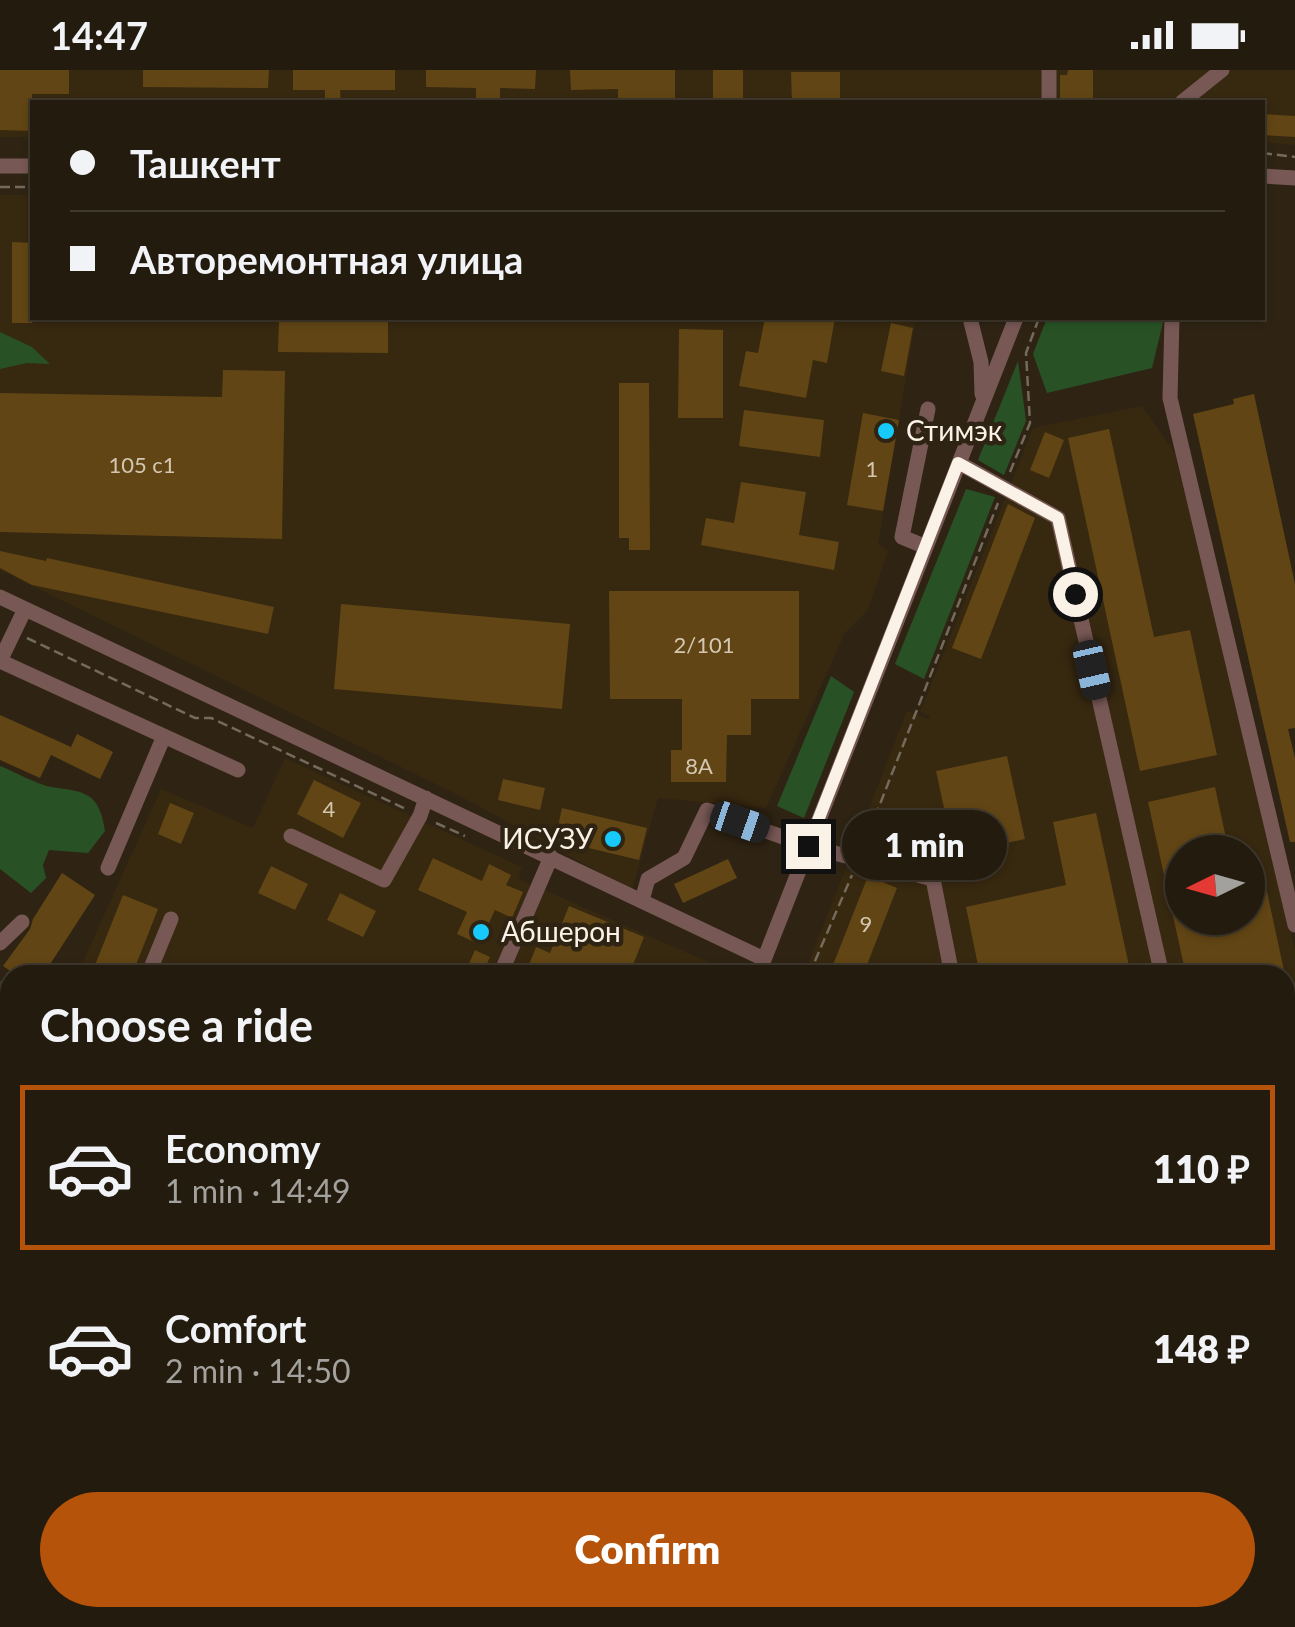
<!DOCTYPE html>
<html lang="en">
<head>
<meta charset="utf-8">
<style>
  body { margin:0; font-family:Lato,sans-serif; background:#2f281c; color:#f1f3f6; height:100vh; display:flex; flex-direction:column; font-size:38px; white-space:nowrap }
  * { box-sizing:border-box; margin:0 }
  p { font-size:32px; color:#a3a19e }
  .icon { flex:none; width:55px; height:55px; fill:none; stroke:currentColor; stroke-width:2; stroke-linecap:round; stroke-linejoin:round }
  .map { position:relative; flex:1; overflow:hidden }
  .details { position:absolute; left:0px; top:895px; width:1295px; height:662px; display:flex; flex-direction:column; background:#231b0e; border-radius:30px 30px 0 0; box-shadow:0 2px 8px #0004,0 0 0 2px #40392e }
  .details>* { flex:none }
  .guide { position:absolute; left:30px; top:30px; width:1235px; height:220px; border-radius:0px; box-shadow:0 2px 8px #0004,0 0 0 2px #40392e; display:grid; align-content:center; height:220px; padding:0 40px; background:#231b0e }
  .needle { width:65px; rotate:265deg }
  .buttons { position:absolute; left:1165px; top:765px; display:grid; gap:20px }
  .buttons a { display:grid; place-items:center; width:100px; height:100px; border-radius:50%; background:#231b0e; box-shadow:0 2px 8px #0004,0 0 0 2px #40392e; font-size:50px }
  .end { position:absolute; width:45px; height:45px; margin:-22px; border:12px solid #faf2e7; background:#111; box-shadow:0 0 0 5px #111 }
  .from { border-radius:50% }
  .bubble { position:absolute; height:70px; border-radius:35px; background:#231b0e; box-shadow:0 2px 8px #0004,0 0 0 2px #40392e; font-size:32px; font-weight:800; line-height:70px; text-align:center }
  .car { position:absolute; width:30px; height:60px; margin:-30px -15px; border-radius:12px; box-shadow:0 0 8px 2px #0007; background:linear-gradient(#222 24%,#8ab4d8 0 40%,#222 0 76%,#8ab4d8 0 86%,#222 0) }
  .guide b { display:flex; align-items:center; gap:35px; height:95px; font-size:38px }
  .guide b+b { border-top:2px solid #40392e }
  .guide i { width:25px; height:25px; background:#f1f3f6 }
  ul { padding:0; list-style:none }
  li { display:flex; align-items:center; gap:30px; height:165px; margin:0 20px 15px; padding:0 20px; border:5px solid transparent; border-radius:0px }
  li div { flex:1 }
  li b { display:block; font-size:38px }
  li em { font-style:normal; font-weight:800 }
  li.active { border-color:#b45309 }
  li>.icon { width:90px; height:90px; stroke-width:1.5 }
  h2 { padding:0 40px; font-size:45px; line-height:120px }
  .action { display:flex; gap:20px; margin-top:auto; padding:20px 40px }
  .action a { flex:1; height:115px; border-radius:60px; background:#b45309; color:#fff; font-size:40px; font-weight:800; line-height:115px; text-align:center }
  .status { display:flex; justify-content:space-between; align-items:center; height:70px; padding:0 50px; background:#231b0e; direction:ltr }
  .status svg { height:28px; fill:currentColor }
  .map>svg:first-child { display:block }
</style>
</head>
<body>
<div class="status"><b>14:47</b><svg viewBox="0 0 49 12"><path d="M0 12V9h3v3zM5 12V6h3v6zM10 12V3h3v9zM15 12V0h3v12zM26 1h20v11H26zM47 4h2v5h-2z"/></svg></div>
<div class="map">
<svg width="1295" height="1557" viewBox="0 0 1295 1557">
  <rect width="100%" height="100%" fill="#2f2413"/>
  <path fill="#372810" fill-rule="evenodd" d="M0 0H1295V75L1263 72 1262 32H32V67H0Z
    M0 125H32V248H916L878 474 888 481 868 540 845 563 766 738 658 728 632 820 458 725 0 500Z
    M1142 336 1175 383 1295 880V1557H861V1548H1285V905H804L907 641 929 649 930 646 920 642 1033 358ZM1182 782H1248V848H1182Z
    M285 688 522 797 519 809 738 905H77L161 719 253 758Z
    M10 1087V1548H488L485 1557H0V1114Z"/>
  <path fill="#285226" d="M1047 248H1164L1152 298 1047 323 1033 284Z
    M0 262 32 277 50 294 27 293 0 299Z
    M1018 291 1026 351 1004 405 978 390Z
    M966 419 995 427 924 609 895 594Z
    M831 606 854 622 804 748 777 736Z
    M0 696C16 702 35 714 51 717 86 722 99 722 105 761L88 783 49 780 43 795 46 808 31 823 0 799Z
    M0 911 10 914V981L8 975 0 976Z
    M0 1010H10V1087L0 1114Z"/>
  <path fill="#614514" d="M0 0H69V24H32V61L0 60Z
    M143 0H269L268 18 143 17Z
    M293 0H395V20H340L341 32H325V20H293Z
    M426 0H536L535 19 500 18V32H476V18L426 17Z
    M570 0H675V32H618V19L571 20Z
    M713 0H743V32H713Z
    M1068 0H1093V32H1060V5H1067Z
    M791 2H840V32H792Z
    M1262 44 1295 46V67L1262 65Z
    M12 172 32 173V253H12Z
    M279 248H388V283L278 282Z
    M765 248H835L827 293 813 290 806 328 739 316 746 281 758 283Z
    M891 253 913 258 904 306 881 301Z
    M679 259 723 260V348H678Z
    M223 300 285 301 282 469 0 462V323L222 327Z
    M619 313H649L650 480H629V468H619Z
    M1254 324 1295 514V658L1288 659 1295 688V772H1290L1193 344 1234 334 1233 329Z
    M744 340 824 350 820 387 739 376Z
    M863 343 899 350 883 441 847 435Z
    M1109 359 1154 567 1190 560 1217 685 1140 701 1068 368Z
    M1045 362 1064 370 1049 408 1030 400Z
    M741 412 806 422 799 465 839 472 834 500 701 475 706 448 734 453Z
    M1008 434 1035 448 981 589 952 578Z
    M0 481 46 491 47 488 274 537 268 564 32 515 0 498Z
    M609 521H799V629H751V665H727L726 712H671V680H682V629H610Z
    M341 534 570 554 562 639 334 619Z
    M0 645 71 677 77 664 113 682 100 709 51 685 40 708 0 690Z
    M1007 686 1025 769 954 784 936 701Z
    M503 709 545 718 540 740 498 730Z
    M314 710 361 733 343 768 297 744Z
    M1215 717 1229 782H1182V848H1248V812L1264 808 1285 905H1186L1148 732Z
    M170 733 194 743 181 774 158 764Z
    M562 738 647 758 639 790 555 770Z
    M1096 743 1131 905H980L966 837 1066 815 1053 752Z
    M433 788 482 811 489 794 511 805 506 815 523 822 512 848 495 840 479 874 457 864 467 842 418 820Z
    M728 789 737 808 683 833 674 814Z
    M271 796 308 814 295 840 258 823Z
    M62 803 95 825 43 905H16L3 896 30 859 33 849Z
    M868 806 897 818 863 905H829Z
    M340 823 376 841 363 867 327 850Z
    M123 825 158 839 132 905H91Z
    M569 836 644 867 629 905H525L536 877 550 883Z
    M475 880 490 887 482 905H464Z"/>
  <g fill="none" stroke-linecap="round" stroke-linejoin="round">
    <path stroke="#756b5d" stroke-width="2.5" stroke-dasharray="10 5" stroke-linecap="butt" d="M1262 83 1295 87
      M0 117H32
      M1010 402 1030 353 1026 283 1039 248
      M27 568 195 648H211L406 739
      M436 753 465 766
      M864 775 998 433
      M809 905 852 805
      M542 1557 546 1548"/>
    <path stroke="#775855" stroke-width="15" d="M1049 32V0
      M1182 32 1222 0
      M0 96H32
      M1262 106 1295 108
      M970 248 981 292 982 324
      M1172 248 1170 328 1295 855
      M959 393 1058 448 1162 905
      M926 477 902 467 928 339
      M0 527 764 889
      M0 591 238 700
      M0 591 25 539
      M291 766 384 810 420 746 426 728
      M108 798 164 666
      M642 830 648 809 684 788 707 740 808 776 933 809 952 905
      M0 873 22 852
      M148 905 171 849
      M500 905 551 787
      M758 905 1016 248
      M0 983H10
      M677 1548 704 1557
      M900 1548 901 1557
      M102 1557H111
      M508 1557 511 1548"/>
  </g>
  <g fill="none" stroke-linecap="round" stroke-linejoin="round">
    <path stroke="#faf2e7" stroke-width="12" d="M808 776 958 393 1058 448 1075 524"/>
  </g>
  <g fill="#18cafc" stroke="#2f2413" stroke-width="4">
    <circle cx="886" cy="361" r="10"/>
    <circle cx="613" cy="769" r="10"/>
    <circle cx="481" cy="862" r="10"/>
  </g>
  <g text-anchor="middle" stroke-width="9" stroke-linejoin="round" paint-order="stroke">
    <g font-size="22" fill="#d4c7b2">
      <text x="142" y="403">105 c1</text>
      <text x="872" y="407">1</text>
      <text x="704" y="583">2/101</text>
      <text x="699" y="704">8А</text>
      <text x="329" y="747">4</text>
      <text x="866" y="862">9</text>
    </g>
    <g font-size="28" fill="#faf2e7" stroke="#2f2413" text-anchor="start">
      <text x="906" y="371">Стимэк</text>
      <text x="593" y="779" text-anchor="end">ИСУЗУ</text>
      <text x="501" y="872">Абшерон</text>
    </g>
  </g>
</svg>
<div class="buttons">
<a><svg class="needle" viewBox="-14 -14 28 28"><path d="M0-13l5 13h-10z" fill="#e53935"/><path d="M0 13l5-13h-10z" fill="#a3a19e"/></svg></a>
</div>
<i class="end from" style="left:1075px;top:524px"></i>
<i class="end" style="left:808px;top:776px"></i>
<div class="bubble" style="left:842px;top:740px;width:165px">1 min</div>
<i class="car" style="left:1092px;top:600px;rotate:167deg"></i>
<i class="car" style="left:740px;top:752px;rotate:109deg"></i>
<div class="guide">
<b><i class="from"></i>Ташкент</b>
<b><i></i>Авторемонтная улица</b>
</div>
<section class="details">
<h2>Choose a ride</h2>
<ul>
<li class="active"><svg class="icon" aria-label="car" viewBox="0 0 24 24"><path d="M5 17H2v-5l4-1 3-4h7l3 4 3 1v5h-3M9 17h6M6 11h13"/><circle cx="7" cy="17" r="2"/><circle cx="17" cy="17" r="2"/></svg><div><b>Economy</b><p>1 min · 14:49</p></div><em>110 ₽</em></li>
<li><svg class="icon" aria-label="car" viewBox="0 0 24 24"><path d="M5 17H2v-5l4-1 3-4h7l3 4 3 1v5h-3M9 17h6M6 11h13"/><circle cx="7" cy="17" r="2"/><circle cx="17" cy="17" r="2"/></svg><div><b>Comfort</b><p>2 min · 14:50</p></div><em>148 ₽</em></li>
</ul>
<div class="action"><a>Confirm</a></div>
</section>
</div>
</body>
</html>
